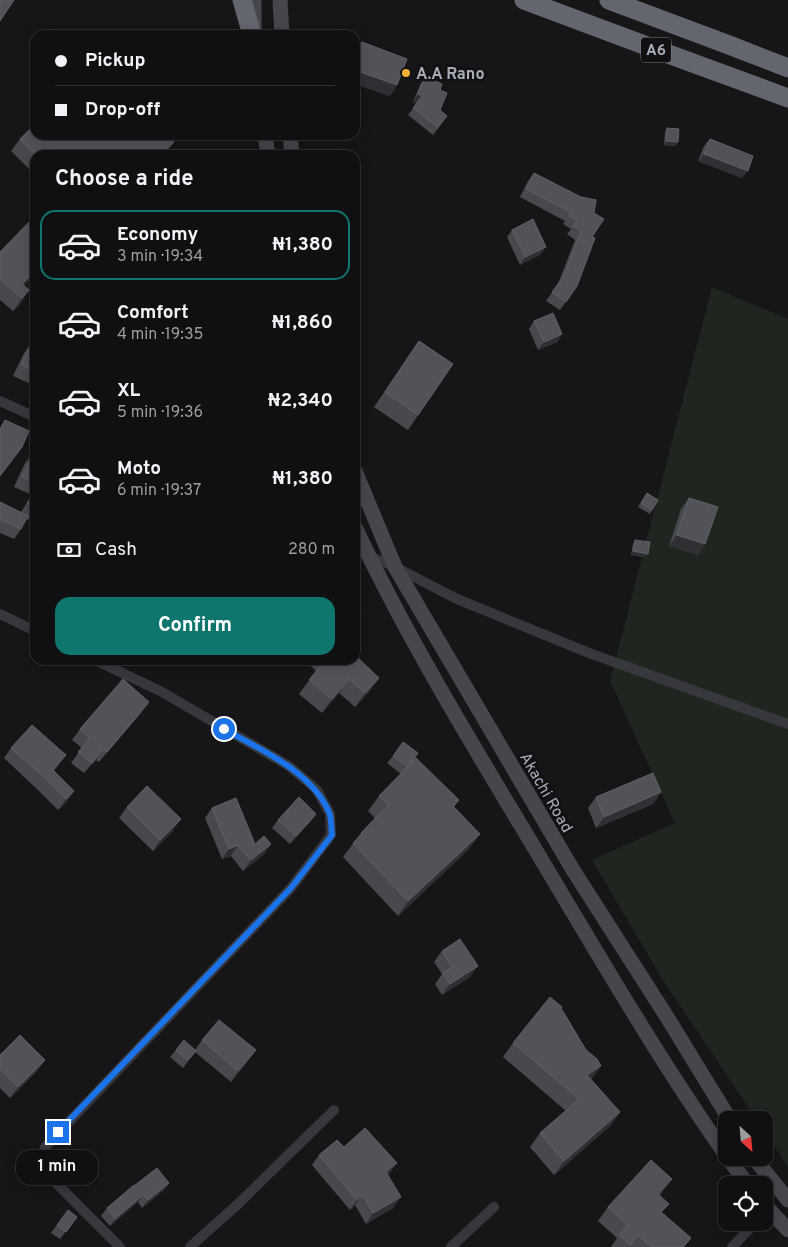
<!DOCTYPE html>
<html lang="en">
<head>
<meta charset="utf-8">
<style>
  body { margin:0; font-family:Overpass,sans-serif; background:#19191b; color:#f1f3f6; height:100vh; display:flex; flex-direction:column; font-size:19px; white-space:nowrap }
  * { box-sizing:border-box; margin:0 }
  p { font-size:16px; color:#9c9d9f }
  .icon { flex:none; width:28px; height:28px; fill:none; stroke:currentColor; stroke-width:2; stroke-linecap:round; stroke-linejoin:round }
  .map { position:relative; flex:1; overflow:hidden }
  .panel { position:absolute; left:30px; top:150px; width:330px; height:515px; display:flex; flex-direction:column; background:#101012; border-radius:15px; box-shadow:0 2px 12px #0003,0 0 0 1px #303032 }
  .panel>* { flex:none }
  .guide { position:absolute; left:30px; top:30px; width:330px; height:110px; border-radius:15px; box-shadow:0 2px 12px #0003,0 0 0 1px #303032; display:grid; align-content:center; height:110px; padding:0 25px; background:#101012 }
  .needle { width:32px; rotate:154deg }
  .buttons { position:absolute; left:718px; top:1111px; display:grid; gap:10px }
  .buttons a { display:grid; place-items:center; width:55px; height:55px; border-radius:10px; background:#101012; box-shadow:0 2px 12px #0003,0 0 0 1px #303032; font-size:25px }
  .end { position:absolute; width:22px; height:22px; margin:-11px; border:6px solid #1a73e8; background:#fff; box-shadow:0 0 0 2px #fff }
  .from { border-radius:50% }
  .bubble { position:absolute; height:35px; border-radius:15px; background:#101012; box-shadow:0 2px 12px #0003,0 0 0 1px #303032; font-size:16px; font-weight:700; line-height:35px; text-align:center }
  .guide b { display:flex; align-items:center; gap:18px; height:48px; font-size:19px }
  .guide b+b { border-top:1px solid #303032 }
  .guide i { width:12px; height:12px; background:#f1f3f6 }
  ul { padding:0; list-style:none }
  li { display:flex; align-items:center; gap:15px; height:70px; margin:0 10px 8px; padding:0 15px; border:2px solid transparent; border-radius:15px }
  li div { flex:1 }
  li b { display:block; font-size:19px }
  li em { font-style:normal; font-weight:700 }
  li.active { border-color:#0f766e }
  li>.icon { width:45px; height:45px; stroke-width:1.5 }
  h2 { padding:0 25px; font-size:22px; line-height:60px }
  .pay { display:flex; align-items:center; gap:12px; height:55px; padding:0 25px; font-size:19px }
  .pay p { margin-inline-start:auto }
  .button { display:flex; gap:10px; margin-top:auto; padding:10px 25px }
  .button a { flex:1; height:58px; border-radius:15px; background:#0f766e; color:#fff; font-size:20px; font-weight:700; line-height:58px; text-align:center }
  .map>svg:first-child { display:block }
</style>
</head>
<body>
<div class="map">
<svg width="788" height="1247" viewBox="0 0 788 1247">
  <rect width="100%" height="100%" fill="#161618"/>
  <path fill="#1e261f" d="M712 287 788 319V1167L764 1131V1120H757L664 982 592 860 675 823 610 681Z"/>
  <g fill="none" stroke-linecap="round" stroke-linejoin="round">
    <path stroke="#37383d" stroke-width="10" d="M0 401 35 417
      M355 550 395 567 457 599 589 653 788 724
      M0 614 35 631
      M95 660 160 691 289 766 317 790 330 814 331 835 291 888 45 1147 41 1160 44 1171 120 1247
      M190 1247 238 1204 334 1110
      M451 1247 494 1207
      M732 1247 756 1222"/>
    <path stroke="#45474d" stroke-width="15" d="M254 0V28
      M280 0 282 35
      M265 135 268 155
      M290 135 292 155
      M355 471 395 567 573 870 667 1017 730 1120
      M355 527C408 640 474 747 538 854 599 956 658 1058 726 1155
      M728 1158 748 1185
      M754 1158 788 1200
      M764 1204 788 1230"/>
    <path stroke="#63666e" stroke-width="19" d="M242 0 252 35
      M524 0 671 55 788 98
      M609 0 729 45 788 68"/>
  </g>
  <path fill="#47494d" d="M362 42 397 85 390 96 355 84V52Z
    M425 77 440 90V110L442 123 433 135 408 115 417 103 413 102 420 85Z
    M35 122V135L174 142 164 155H35V175L11 151 20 139 32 127Z
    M667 128 678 142 675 146 664 145 665 132Z
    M710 139 742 178 698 161 704 146Z
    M534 173 594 213 592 237 577 286 560 310 546 301 558 284 575 240 567 234 571 229 563 224 565 221 520 197 528 181Z
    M35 216V274L24 286 29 290 20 304 13 311 0 300V252Z
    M512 230 541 254 520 265 507 237Z
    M534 321 562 334 557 342 538 350 529 329Z
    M419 341 453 364 408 430 374 407Z
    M32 342 35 343V386L13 376 24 353Z
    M33 453H35V525L26 518 21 529 14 539 0 533V502L21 512 32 495 14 487 25 463Z
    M647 493 658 500 650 514 638 507Z
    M689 498 705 544 698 555 669 546 681 509Z
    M635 540 645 557 631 555 633 544Z
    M304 660H355L379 678 369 692 355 707 339 693 322 713 299 694 316 671Z
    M142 712 99 762 96 760 84 773 71 763 82 748 72 740 80 729Z
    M11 748 58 766 54 771 74 791 67 801 58 810 38 790 4 758Z
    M393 756 410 764 459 800 454 807 469 849 398 916 343 857 361 833 375 818 368 811 379 796 401 774 387 763Z
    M661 792 653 804 596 828 588 808 596 797Z
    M127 807 173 831 153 851 119 818Z
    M212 808 255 844H271L264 854 243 871 231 856 222 859 205 818Z
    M316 814 311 821 290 844 272 828 278 820Z
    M442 951 470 977 442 995 435 984 442 974 434 962Z
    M561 1008 591 1080 620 1112 610 1126 554 1175 530 1147 540 1133 566 1111 503 1057 513 1043Z
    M202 1040 248 1061 231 1082 195 1052 183 1068 170 1057 176 1050H195Z
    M0 1055 45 1060 37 1071 10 1098 0 1088Z
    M344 1147 390 1173 388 1175 393 1208 366 1224 355 1205 350 1210 312 1165 319 1155Z
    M169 1183 164 1190 142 1208 138 1202 110 1226 101 1216 107 1208 134 1186Z
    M662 1193 660 1196 662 1213 691 1238 684 1247H611L617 1238 598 1221 608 1207Z
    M68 1210 77 1217 60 1239 51 1233Z"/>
  <path fill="#2f3033" d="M355 70 397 85 390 96 355 84Z
    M418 94 422 96 417 104 413 102Z
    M666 141 678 142 675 146 664 145Z
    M174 142 164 155H160Z
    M704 154 748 171 742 178 698 161Z
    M546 247 541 254 520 265 525 257Z
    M35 271V274L17 293 22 284Z
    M29 290 20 304 13 311 22 298Z
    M562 334 557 342 538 350 544 342Z
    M677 535 705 544 698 555 669 546Z
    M633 551 648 554 645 557 631 555Z
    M379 678 369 692 355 707 365 693Z
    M349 679 339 693 322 713 332 699Z
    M149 702 142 712 99 762 107 752Z
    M103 749 96 760 84 773 92 763Z
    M66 755 58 766 45 780 53 770Z
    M74 791 67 801 58 810 66 799Z
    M661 792 653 804 596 828 604 817Z
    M316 814 311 821 290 844 296 836Z
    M181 819 173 831 153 851 160 840Z
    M480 834 469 849 398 916 408 901Z
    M271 844 264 854 243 871 251 860Z
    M238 845 231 856 222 859 229 849Z
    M478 966 470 977 442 995 450 984Z
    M256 1050 248 1061 231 1082 238 1071Z
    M45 1060 37 1071 10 1098 18 1087Z
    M601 1066 591 1080 587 1075Z
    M620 1112 610 1126 554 1175 564 1161Z
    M397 1163 390 1173 379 1183 386 1172Z
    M672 1179 662 1193 648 1208 658 1194Z
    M169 1183 164 1190 142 1208 148 1200Z
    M143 1195 138 1202 110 1226 115 1219Z
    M363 1195 355 1205 350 1210 357 1200Z
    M401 1197 393 1208 366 1224 373 1213Z"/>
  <path fill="#525359" stroke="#5f6168" d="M0 0H14L0 21Z
    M362 42 407 59 397 85 355 70V60Z
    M425 77 442 84 440 90 447 93 440 110 447 116 438 127 413 108 422 96 418 94Z
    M35 124V135H167L174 142 160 155H36L20 139Z
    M667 128 679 129 678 142 666 141Z
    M710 139 753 156 748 171 704 154Z
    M534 173 581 197 596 200 594 213 604 219 592 237 595 238 577 286 566 302 552 292 564 276 581 231 573 226 577 220 569 216 571 212 526 189Z
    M35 216V271L22 284 29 290 22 298 0 279V252Z
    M533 219 546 247 525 257 512 230Z
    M553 313 562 334 544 342 534 321Z
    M419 341 453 364 418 415 385 392Z
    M32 342 35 343V371L21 365Z
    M5 420 29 431 22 447 0 476V429Z
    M33 453H35V483L22 477Z
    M35 492V509L27 503Z
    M647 493 658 500 652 510 641 503Z
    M689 498 718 507 705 544 677 535Z
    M0 502 28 516 21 529 0 519Z
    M635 540 650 542 648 554 633 551Z
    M355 609 361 615 355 622Z
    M355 655 379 678 365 693 349 679 332 699 309 680 325 660H355Z
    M123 679 149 702 107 752 103 749 92 763 78 752 90 738 80 729Z
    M32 725 66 755 53 770 74 791 66 799 46 779 11 748Z
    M403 742 418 753 408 767 393 756Z
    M416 758 459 800 453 806 480 834 408 901 353 843 362 834 361 833 388 805 379 796Z
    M653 773 661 792 604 817 596 797Z
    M147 786 181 819 160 840 127 807Z
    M299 797 316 814 296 836 278 820Z
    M236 798 255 844 264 836 271 844 251 860 238 845 229 849 212 808Z
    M460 939 478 966 450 984 443 973 452 967 442 951Z
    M550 997 562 1007 561 1008 586 1050 597 1059 601 1066 587 1075 620 1112 564 1161 540 1133 579 1099 513 1043Z
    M219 1020 256 1050 238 1071 202 1040Z
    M20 1035 45 1060 18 1087 0 1069V1055Z
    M184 1040 196 1051 188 1060 176 1050Z
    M365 1128 397 1163 386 1172 401 1197 373 1213 363 1195 357 1200 319 1155 337 1140 344 1147Z
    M651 1160 672 1179 658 1194 669 1204 661 1212 691 1238 683 1247H652L638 1235 630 1245 619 1235 627 1225 608 1207Z
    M157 1168 169 1183 148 1200 143 1195 115 1219 107 1208 134 1185V1186Z
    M68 1210 77 1217 66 1232 57 1225Z"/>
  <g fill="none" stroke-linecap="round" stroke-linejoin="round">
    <path stroke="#1a73e8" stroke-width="6" d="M58 1132 291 888 332 835C331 828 332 818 329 812 311 771 261 750 224 729"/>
  </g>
  <circle fill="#f2b134" stroke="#111113" stroke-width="2" cx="406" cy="73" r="5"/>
  <g text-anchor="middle" stroke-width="5" stroke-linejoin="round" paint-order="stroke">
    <rect fill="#111113" stroke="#7b7e86" stroke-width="1" x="641" y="37.5" width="30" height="25" rx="4"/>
    <g font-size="15" font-weight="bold" fill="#a8adb8">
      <text x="656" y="55">A6</text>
    </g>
    <g font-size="16" font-weight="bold" fill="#a8adb8" stroke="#111113" text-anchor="start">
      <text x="416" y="79">A.A Rano</text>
    </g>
    <g font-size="16" fill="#a8adb8" stroke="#111113">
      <text transform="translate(547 792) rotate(60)" y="6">Akachi Road</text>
    </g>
  </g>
</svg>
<div class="buttons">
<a><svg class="needle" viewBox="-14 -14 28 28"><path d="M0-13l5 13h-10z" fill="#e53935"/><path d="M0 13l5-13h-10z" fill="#9c9d9f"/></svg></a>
<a><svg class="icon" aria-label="locate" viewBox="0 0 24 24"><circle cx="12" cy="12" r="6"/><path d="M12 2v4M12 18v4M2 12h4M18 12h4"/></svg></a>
</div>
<i class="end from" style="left:224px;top:729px"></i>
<i class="end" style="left:58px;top:1132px"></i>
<div class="bubble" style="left:16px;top:1150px;width:82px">1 min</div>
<div class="guide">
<b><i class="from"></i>Pickup</b>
<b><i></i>Drop-off</b>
</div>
<section class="panel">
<h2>Choose a ride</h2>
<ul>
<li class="active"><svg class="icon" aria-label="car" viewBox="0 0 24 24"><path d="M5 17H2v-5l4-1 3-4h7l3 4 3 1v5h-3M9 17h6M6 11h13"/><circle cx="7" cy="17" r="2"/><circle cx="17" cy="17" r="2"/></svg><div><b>Economy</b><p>3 min · 19:34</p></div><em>₦1,380</em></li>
<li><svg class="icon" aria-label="car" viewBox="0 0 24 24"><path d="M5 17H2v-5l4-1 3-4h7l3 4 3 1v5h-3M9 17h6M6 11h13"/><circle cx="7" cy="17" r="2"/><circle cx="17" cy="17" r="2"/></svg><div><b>Comfort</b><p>4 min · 19:35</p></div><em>₦1,860</em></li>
<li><svg class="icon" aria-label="car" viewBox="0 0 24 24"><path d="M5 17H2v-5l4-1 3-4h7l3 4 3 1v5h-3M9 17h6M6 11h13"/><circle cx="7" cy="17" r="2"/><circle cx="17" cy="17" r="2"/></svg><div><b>XL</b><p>5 min · 19:36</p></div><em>₦2,340</em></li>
<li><svg class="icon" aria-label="car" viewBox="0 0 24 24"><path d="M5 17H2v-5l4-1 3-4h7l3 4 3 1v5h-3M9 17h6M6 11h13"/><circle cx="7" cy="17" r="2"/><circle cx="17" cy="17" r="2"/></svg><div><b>Moto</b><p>6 min · 19:37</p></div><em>₦1,380</em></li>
</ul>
<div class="pay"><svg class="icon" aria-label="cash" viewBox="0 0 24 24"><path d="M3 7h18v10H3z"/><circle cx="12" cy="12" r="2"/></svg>Cash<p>280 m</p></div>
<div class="button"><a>Confirm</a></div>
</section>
</div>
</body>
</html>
